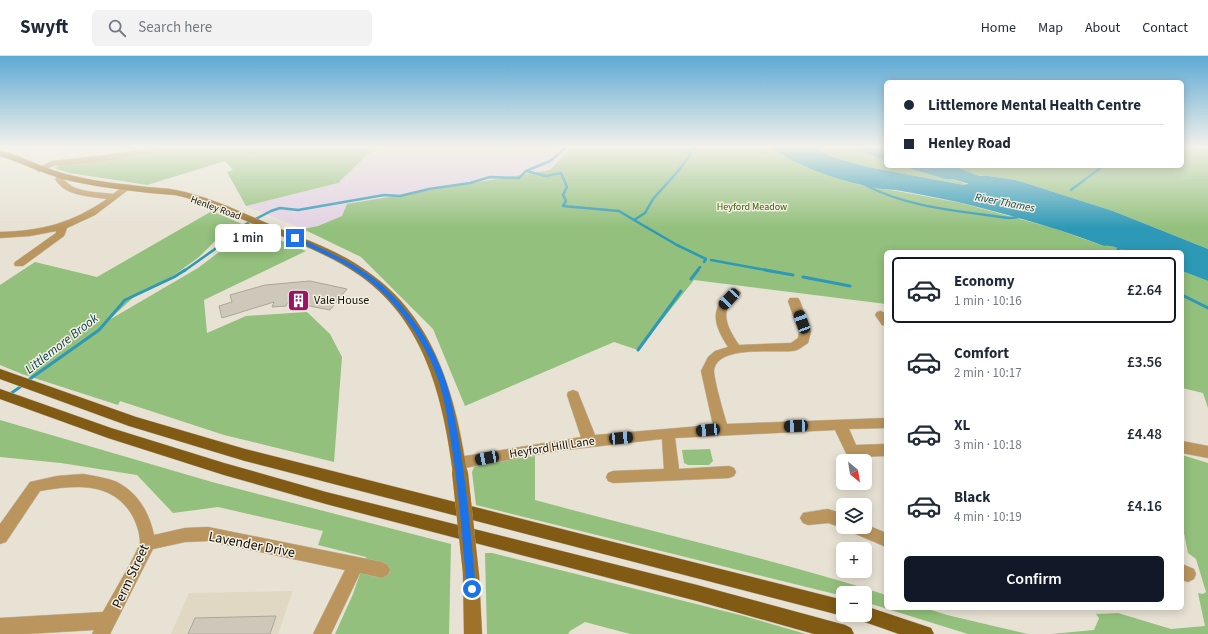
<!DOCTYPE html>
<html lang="en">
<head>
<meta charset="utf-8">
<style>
  body { margin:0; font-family:"Source Sans 3",sans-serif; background:#f2f2f3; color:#1f2937; height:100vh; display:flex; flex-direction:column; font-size:15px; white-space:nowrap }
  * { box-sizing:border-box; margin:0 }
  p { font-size:13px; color:#747a83 }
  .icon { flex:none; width:22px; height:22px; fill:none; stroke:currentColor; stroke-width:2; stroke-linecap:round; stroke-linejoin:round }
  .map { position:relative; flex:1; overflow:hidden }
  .sheet { position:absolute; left:884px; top:194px; width:300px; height:360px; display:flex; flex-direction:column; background:#fff; border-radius:6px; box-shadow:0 2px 10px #0003 }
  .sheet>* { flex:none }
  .top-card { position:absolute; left:884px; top:24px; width:300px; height:88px; border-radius:6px; box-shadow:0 2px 10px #0003; display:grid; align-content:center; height:88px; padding:0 20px; background:#fff }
  .needle { width:26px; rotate:150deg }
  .buttons { position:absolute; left:836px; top:398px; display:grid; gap:8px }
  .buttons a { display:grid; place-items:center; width:36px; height:36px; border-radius:6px; background:#fff; box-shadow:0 2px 10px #0003; font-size:20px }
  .end { position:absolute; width:18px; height:18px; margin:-9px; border:5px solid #1a73e8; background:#fff; box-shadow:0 0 0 2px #fff }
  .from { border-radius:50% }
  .bubble { position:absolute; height:28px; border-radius:6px; background:#fff; box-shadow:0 2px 10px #0003; font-size:13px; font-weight:600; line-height:28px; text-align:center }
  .car { position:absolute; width:12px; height:24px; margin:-12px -6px; border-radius:5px; box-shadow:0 0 3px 1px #0007; background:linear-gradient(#222 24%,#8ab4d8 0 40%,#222 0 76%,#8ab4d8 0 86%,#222 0) }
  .top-card b { display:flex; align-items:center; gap:14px; height:38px; font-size:15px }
  .top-card b+b { border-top:1px solid #e0e1e3 }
  .top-card i { width:10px; height:10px; background:#1f2937 }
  ul { padding:7px 0 0; list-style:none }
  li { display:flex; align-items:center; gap:12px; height:66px; margin:0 8px 6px; padding:0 12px; border:2px solid transparent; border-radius:6px }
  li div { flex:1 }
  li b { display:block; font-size:15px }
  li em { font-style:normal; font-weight:600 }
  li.on { border-color:#111827 }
  li>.icon { width:36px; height:36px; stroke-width:1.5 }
  .action { display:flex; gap:8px; margin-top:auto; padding:8px 20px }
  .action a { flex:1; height:46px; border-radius:6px; background:#111827; color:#fff; font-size:16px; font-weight:600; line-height:46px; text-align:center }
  header { display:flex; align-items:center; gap:24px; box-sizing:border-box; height:56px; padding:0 20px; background:#fff; border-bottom:1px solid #e0e1e3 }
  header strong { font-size:19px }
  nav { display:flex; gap:22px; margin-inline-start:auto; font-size:14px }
  .search { width:280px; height:36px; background:#f2f2f3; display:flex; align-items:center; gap:10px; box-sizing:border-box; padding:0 14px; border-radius:6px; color:#747a83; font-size:15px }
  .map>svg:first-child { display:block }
</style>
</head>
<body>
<header>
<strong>Swyft</strong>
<div class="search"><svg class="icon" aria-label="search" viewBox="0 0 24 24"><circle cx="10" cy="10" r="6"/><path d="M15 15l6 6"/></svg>Search here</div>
<nav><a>Home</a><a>Map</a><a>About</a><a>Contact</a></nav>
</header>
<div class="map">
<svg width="1208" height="578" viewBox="0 0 1208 578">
  <rect width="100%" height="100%" fill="#e7e2d3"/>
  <path fill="#e2d2e4" d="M382 91H570L550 114 498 122 342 160 318 170 303 173 246 150 338 127 368 98Z"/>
  <path fill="#e0d8c2" d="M293 535 278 578H171L189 537Z"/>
  <path fill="#93c07c" d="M182 91H382L368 98 338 127 246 150 227 116 233 114 225 105 147 129 70 117 54 112 61 109 118 102Z
    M570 91H768L783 100 845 125 868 131 897 135 961 147 1053 172 1104 190C1113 189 1124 194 1133 196H886V248L694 224 638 294 614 286 465 350 433 273 361 201 303 173 318 170 342 160 347 148 550 114 567 96Z
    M812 91H851L886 105V110H902L945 123H953L969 129H964L868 111 832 101Z
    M1182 91H1208V193L1113 155 1016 124 989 120H979L954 110H1182Z
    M212 155 242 168 217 183 199 201 170 222 136 239 109 264 198 212 251 172 306 195 204 244 207 277 246 260 307 256 330 278 342 301 334 406 224 379 120 345 118 349 22 318 0 309V229L35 206 97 221Z
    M1182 215 1208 225V352L1203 337 1182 332Z
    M0 364 212 426 451 488 449 578H335L353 538 366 501 318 489 323 475 218 451 173 457 137 419 61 407 0 401Z
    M710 393 713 405 709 409H688L684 407 682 394Z
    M1182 399 1208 407V578H1051L1094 574 1099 562 1096 558 1118 557 1171 573 1205 570 1198 537 1203 538 1206 536 1196 503 1188 497 1182 467Z
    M535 400V444C652 476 770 502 886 539V552H925L947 559 1028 578H968L865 546V537H843V540L476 449 472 416 474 411 478 409Z
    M485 497H492L744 560 806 578H630L585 566 570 575 568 578H487Z"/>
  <path fill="#2d99b6" d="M768 91H812L832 101 868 111 964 129 969 128 953 123H945L902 110H954L979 120H989L1016 124 1113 155 1208 193V225L1182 215V196C1166 196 1148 198 1131 196 1122 194 1113 189 1104 190 1058 172 1010 159 962 147 940 142 918 138 896 134 886 133 876 133 866 130 832 123 798 109 768 91Z
    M851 91H886V105Z"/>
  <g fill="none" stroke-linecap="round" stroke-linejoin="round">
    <path stroke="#2d99b6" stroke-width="2.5" d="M526 115 550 105 567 91
      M863 128C908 152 960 155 1009 162L1020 161
      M1071 134 1103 110
      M634 164 677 189 706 203 704 206
      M1117 196 1118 193 1122 192
      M711 204 771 215
      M184 215 215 193 229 177 271 155 280 152 298 154 384 139 400 140 429 133 470 127 490 121 519 122 526 115 546 120 561 117 567 131 563 139 566 145 563 150 619 155 634 164 645 157 653 143 679 114 689 100 691 93 697 91
      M697 215 700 211"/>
    <path stroke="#2d99b6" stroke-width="3" d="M765 214 793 219
      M803 221 850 230
      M691 223 698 214
      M1182 239 1208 252
      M638 294 681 235
      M27 325 99 274 125 244 174 221 185 214
      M10 338 23 329"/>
  </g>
  <path fill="#cdc8ba" stroke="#aba799" d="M310 225 347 233 330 254 288 246 286 250 272 251 274 246 222 262 219 250 232 246 230 239 265 229Z
    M276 560 270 578H188L195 562Z"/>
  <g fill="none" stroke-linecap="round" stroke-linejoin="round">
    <defs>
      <path id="street" d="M158 91H176L172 93 99 106 53 110 39 116 35 113 52 105 99 100Z
        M62 117 66 120 64 123C73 137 98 136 113 138L125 129H131L132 131 95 159 67 172 64 180 23 210H15L14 208 15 206 56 177V175L30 180 0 182V176C42 175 72 167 107 143 88 140 65 140 55 123L59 118Z
        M735 233 739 235 741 237C737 242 732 245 729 249 721 263 732 278 739 289L791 287 798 282 799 276 788 245 790 242H798L800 245 811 276 808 287C803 290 798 295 792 295 773 297 718 289 714 314 713 320 724 359 727 368L886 362V372L849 373 856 389 886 388V400L852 401 847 399 835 374 675 382 679 413 729 410 734 412 736 416 734 420 729 422 613 427 608 425 606 421 608 417 613 415 664 413 662 383 557 395 459 413 454 411 452 407 454 403 459 401 581 381 567 339 568 336 573 334 578 336 579 339 595 379 713 369 701 315 708 301 715 295 728 291C718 275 709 259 723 243 726 239 730 235 735 233Z
        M881 255 886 258V270L882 269 875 259 877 256Z
        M1182 385 1208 390V402L1182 397Z
        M83 418C94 420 107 422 117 426 138 437 149 456 154 479L185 472 208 471 382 506 388 509 390 514 388 519 382 522 360 517 331 578H313L345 514 208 485 185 486 153 493 110 578H92L94 574 26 578H0V562L103 556C109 545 140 492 140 486 140 477 136 466 132 459 112 425 74 429 40 435L6 486 0 488V468L30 426 57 420Z
        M828 453 843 458V471H845L843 472 828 467 808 469 803 467 800 462 803 457Z
        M865 468 886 477V491L851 476 848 471H865Z
        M1182 508 1194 513 1196 518 1194 523 1188 526 1182 524Z"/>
      <path id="secondary" d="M0 94C25 101 48 115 74 120 98 126 123 128 148 131 157 132 167 132 176 134 211 141 245 158 278 172 309 185 341 196 368 216 435 262 456 341 467 417L465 421 460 423 455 421 453 417C443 343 426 268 362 221 334 201 302 189 272 176 240 163 208 146 175 139 167 138 158 138 150 137 127 134 104 132 81 127 52 122 27 109 0 100Z
        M471 510 477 513 479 518 482 578H464L463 518 465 513Z"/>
      <path id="primary" d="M0 313 136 361 245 393 843 544V559H846L843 560 245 405 129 370 0 323Z
        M0 333 111 372 224 407 326 436 697 529 845 569 851 572 854 578H814L697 545 326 448 224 419 108 382 0 343Z
        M865 550 931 572 934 578H899L859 564 857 559H865Z"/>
    </defs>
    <use href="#street" stroke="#c1bcaf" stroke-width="1"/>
    <use href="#secondary" stroke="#c1bcaf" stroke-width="1"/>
    <use href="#primary" stroke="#c1bcaf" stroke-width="1"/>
    <use href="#street" fill="#ba965e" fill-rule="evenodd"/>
    <use href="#secondary" fill="#9d722a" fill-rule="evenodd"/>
    <use href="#primary" fill="#815a14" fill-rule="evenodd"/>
    <defs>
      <path id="secondary-bridge" d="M460 417 471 518"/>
    </defs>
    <use href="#secondary-bridge" stroke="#c1bcaf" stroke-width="16" stroke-linecap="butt"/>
    <use href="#secondary-bridge" stroke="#9d722a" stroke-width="16"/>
  </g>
  <linearGradient id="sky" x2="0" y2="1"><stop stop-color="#5da9d4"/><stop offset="0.53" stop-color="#f4f2eb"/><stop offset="1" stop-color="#f4f2eb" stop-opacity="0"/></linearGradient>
  <rect width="1208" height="172" fill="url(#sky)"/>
  <path fill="#1a73e8" d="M293 181H297C324 194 353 206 377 225 404 247 431 285 443 318 451 338 454 359 458 380 467 430 471 482 476 533L475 536 472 538 468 536 467 533C462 482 459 431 450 380 447 359 444 338 436 318 425 286 399 249 372 227 349 208 320 196 293 183Z"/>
  <defs>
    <symbol id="building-square" viewBox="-11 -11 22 22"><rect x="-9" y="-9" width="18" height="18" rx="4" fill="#991468" stroke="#f4efe0"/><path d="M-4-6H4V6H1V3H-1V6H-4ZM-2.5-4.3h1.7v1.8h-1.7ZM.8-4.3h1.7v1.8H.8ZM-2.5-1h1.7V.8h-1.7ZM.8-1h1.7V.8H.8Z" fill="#fff"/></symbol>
  </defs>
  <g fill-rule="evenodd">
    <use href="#building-square" x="286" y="232" width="25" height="25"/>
  </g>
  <g text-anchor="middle" stroke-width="3" stroke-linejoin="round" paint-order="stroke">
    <g font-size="10" fill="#34650b" stroke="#f4efe0">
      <text x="752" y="154">Heyford Meadow</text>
    </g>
    <g font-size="10" fill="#12110c" stroke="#f4efe0">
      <text transform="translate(216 151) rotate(20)" y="4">Henley Road</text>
    </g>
    <g font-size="11" font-style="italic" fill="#003f4f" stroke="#f4efe0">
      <text transform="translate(1005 146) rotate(11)" y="4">River Thames</text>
    </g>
    <g font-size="12" fill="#12110c" stroke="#f4efe0" text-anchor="start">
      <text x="314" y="248">Vale House</text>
    </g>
    <g font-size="12" fill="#12110c" stroke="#f4efe0">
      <text transform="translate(552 391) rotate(-9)" y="4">Heyford Hill Lane</text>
    </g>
    <g font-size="13" font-style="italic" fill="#003f4f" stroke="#f4efe0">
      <text transform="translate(61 287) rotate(-38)" y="5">Littlemore Brook</text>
    </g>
    <g font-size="14" fill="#12110c" stroke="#f4efe0">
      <text transform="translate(252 488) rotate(11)" y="5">Lavender Drive</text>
      <text transform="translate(130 520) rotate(-65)" y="5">Perm Street</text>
    </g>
  </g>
</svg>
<div class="buttons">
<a><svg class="needle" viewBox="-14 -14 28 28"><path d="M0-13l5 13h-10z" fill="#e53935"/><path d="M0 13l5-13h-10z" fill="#747a83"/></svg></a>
<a><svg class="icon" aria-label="layers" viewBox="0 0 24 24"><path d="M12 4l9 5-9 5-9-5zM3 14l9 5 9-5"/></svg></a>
<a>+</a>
<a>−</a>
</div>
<i class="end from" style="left:472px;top:533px"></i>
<i class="end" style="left:295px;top:182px"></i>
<div class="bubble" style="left:215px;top:168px;width:66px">1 min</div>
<i class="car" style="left:729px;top:243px;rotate:223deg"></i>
<i class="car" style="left:802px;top:266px;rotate:340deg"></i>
<i class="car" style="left:796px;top:370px;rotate:268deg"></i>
<i class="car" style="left:708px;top:374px;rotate:265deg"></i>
<i class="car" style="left:621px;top:382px;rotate:85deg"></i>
<i class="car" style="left:487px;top:402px;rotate:259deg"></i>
<div class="top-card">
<b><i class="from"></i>Littlemore Mental Health Centre</b>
<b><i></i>Henley Road</b>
</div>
<section class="sheet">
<ul>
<li class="on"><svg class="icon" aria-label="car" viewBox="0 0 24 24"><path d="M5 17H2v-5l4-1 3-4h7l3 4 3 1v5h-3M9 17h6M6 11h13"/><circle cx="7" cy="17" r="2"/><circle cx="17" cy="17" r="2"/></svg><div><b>Economy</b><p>1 min · 10:16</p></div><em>£2.64</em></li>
<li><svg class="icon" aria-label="car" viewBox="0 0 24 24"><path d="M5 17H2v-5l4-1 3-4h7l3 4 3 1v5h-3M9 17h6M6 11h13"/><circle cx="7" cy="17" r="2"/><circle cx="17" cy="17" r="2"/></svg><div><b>Comfort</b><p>2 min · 10:17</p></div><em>£3.56</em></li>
<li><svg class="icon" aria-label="car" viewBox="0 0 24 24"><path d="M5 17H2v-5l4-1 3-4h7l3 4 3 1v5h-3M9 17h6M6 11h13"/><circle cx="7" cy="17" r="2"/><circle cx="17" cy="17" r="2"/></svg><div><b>XL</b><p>3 min · 10:18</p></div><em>£4.48</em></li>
<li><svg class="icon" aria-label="car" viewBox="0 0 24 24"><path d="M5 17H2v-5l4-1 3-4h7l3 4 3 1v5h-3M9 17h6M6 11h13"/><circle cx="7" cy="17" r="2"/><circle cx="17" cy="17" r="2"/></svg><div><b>Black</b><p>4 min · 10:19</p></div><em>£4.16</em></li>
</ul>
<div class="action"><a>Confirm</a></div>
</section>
</div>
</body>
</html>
